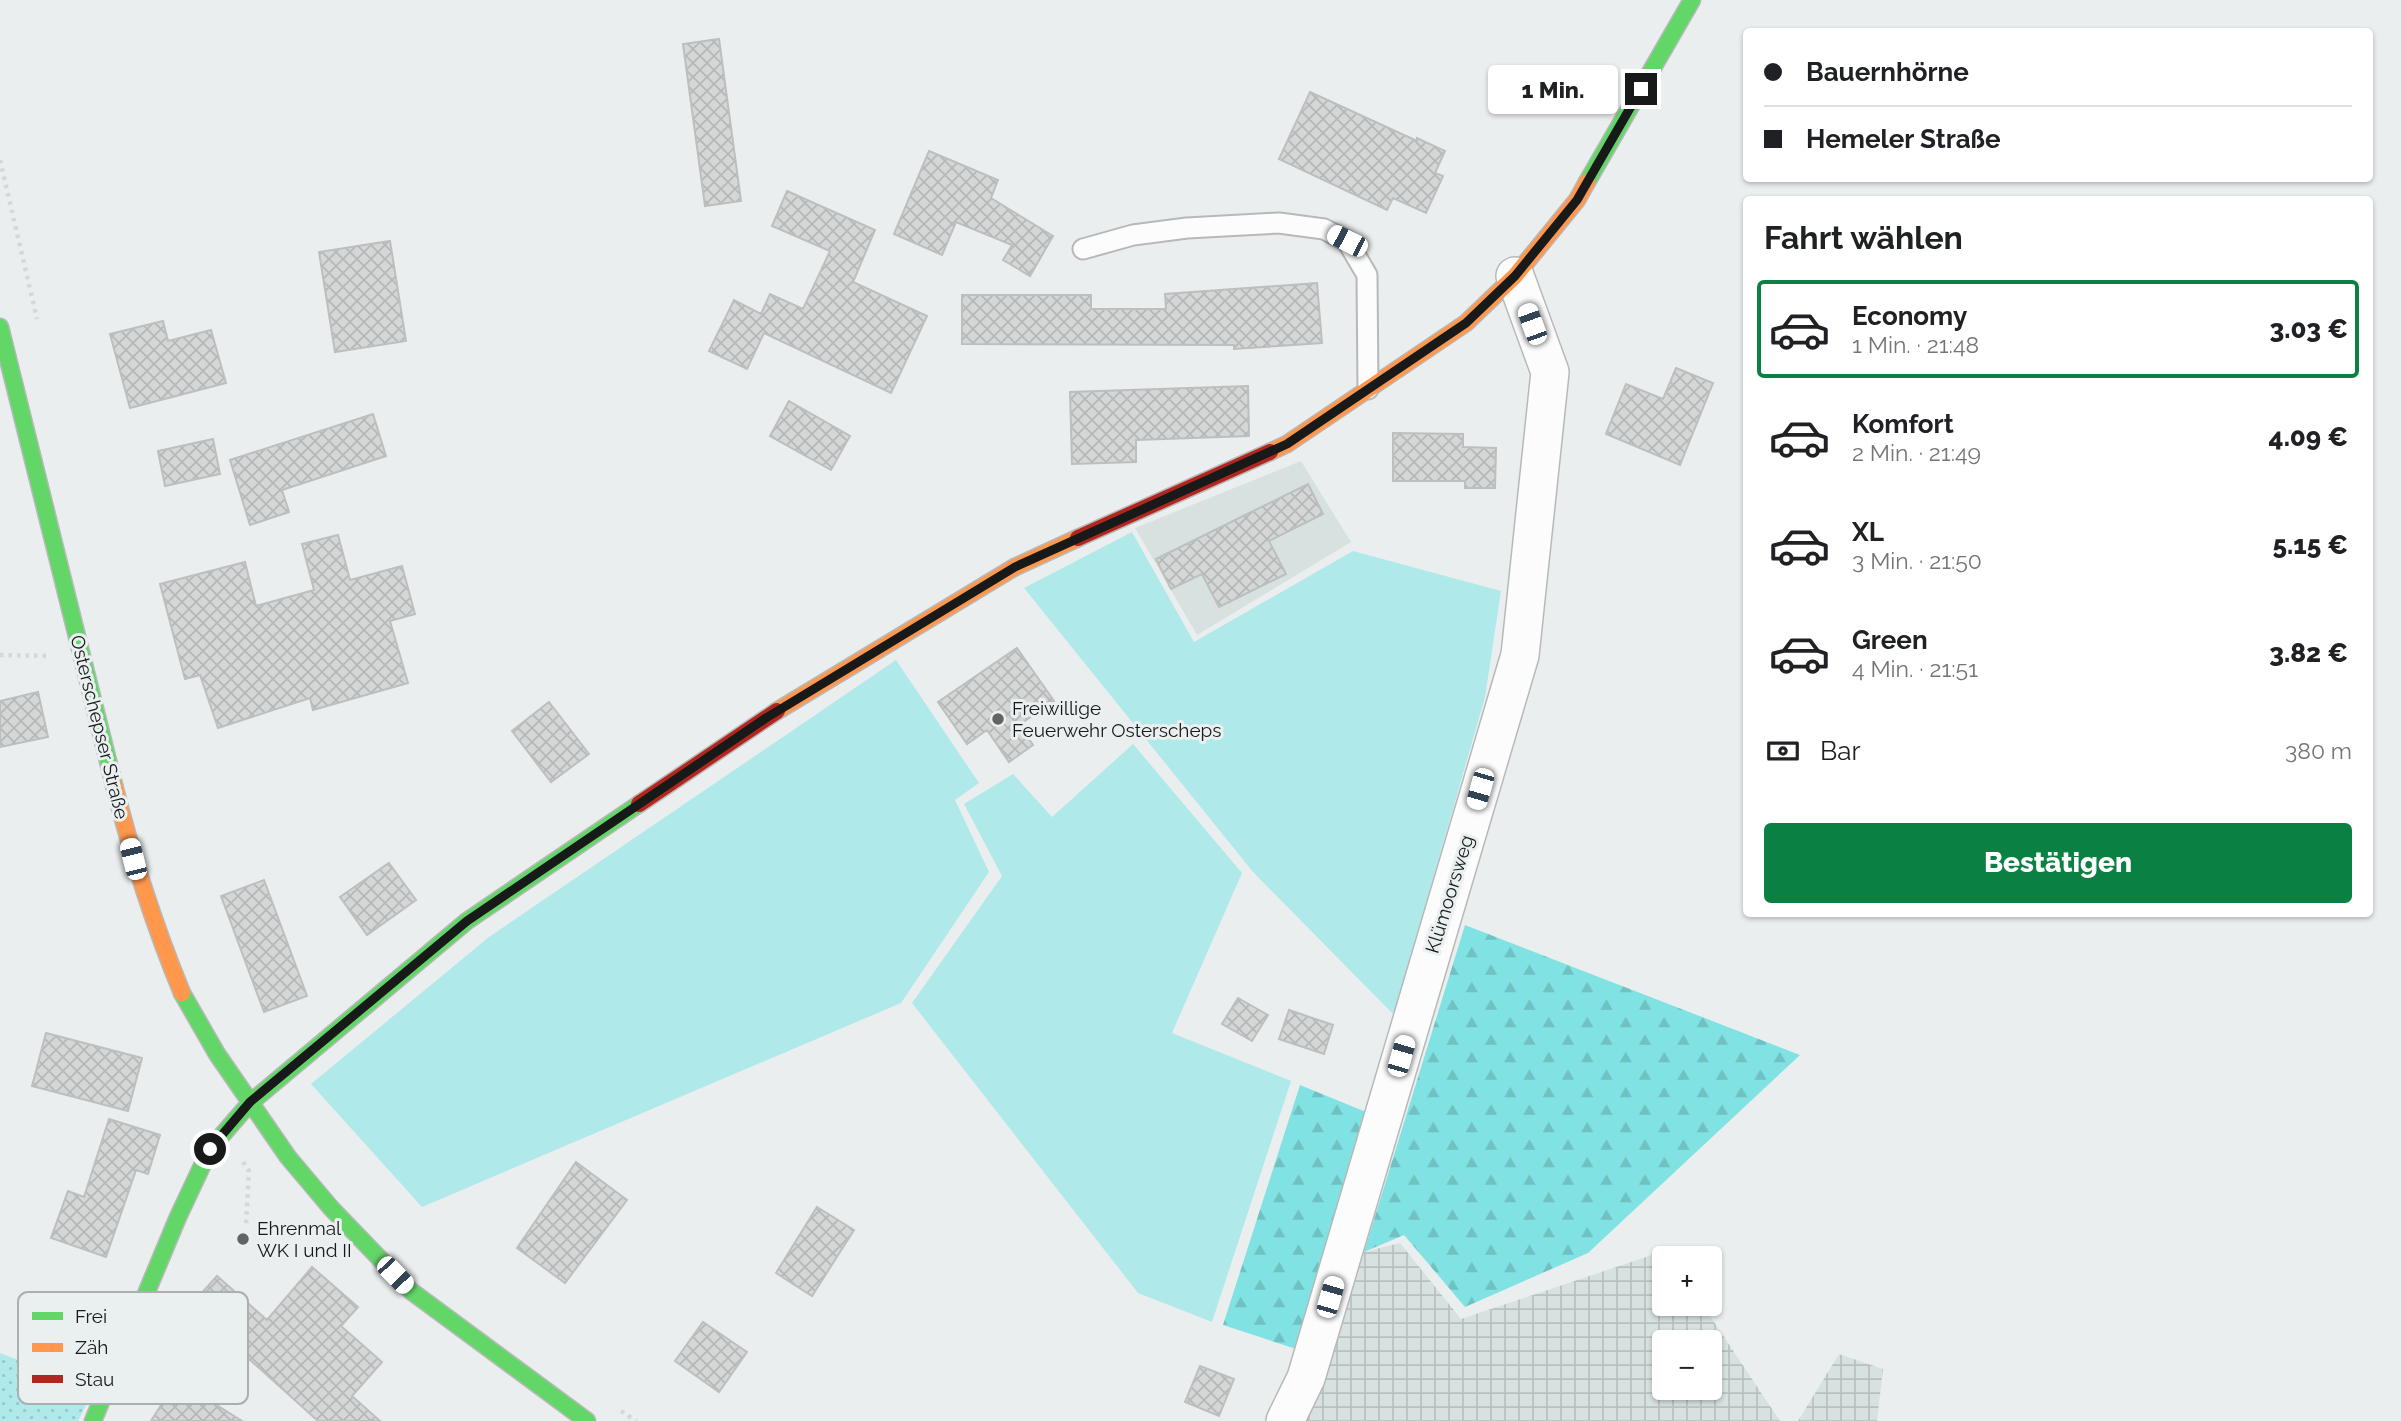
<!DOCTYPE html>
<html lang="de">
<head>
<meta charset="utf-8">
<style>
  body { margin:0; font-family:Raleway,sans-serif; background:#f6f6f6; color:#202124; height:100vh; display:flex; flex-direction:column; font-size:26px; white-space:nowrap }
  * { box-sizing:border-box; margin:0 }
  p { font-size:23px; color:#757577 }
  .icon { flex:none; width:38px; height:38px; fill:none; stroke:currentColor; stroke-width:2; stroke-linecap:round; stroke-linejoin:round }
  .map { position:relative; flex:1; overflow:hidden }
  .sheet { position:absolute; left:1743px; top:196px; width:630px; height:721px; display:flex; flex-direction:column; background:#fff; border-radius:7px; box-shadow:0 2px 5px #0004 }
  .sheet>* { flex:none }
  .hud { position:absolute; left:1743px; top:28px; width:630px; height:154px; border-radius:7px; box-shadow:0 2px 5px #0004; display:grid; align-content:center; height:154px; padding:0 21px; background:#fff }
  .fabs { position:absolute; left:1652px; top:1246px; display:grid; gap:14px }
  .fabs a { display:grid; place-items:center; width:70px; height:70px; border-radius:7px; background:#fff; box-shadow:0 2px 5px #0004; font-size:35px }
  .end { position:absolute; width:32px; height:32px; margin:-16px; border:9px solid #181a1a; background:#fff; box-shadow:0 0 0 4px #fff }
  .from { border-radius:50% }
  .bubble { position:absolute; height:49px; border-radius:7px; background:#fff; box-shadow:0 2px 5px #0004; font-size:23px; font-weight:800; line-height:49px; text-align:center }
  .car { position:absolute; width:21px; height:42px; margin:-21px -10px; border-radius:9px; box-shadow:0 0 5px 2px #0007; background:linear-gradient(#fff 24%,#345 0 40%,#fff 0 76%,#345 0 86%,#fff 0) }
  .hud b { display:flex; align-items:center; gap:24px; height:66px; font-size:26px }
  .hud b+b { border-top:2px solid #e0e0e0 }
  .hud i { width:18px; height:18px; background:#202124 }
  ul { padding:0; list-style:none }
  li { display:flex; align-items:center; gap:21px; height:98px; margin:0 14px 10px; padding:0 7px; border:4px solid transparent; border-radius:7px }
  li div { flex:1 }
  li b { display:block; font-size:26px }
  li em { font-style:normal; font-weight:800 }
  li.selected { border-color:#0b8043 }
  li>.icon { width:63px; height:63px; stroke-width:1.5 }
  h2 { padding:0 21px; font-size:32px; line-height:84px }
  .pay { display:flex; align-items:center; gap:18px; height:77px; padding:0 21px; font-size:26px }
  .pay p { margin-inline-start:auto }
  .primary-button { display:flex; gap:14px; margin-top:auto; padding:14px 21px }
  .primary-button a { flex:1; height:80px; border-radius:7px; background:#0b8043; color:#fff; font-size:28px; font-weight:800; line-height:80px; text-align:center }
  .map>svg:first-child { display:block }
</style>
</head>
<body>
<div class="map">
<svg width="2401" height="1421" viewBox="0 0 2401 1421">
  <defs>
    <pattern id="industrial-grid" width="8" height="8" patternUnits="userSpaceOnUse" patternTransform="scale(1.75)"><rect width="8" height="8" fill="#d7e1e0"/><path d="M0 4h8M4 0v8" fill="none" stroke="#b8c0c0"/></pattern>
    <pattern id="forest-firs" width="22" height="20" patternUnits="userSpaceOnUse" patternTransform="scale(1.75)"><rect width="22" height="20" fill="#81e2e3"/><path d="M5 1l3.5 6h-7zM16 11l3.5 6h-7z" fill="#6fc1c2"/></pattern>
    <pattern id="garden-dots" width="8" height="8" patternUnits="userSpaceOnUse" patternTransform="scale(1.75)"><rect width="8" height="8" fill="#b0e9e9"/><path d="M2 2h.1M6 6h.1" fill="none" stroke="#97c7c7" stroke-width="1.8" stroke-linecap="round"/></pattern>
    <pattern id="building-cross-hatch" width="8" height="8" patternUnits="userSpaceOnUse" patternTransform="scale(1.75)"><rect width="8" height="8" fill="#d5d7d7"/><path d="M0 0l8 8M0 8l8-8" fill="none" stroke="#b6b8b8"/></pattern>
  </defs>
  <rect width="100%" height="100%" fill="#ebeeee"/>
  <path fill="#d7e1e0" d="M1301 461 1351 542 1197 635 1135 528Z"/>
  <path fill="url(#industrial-grid)" fill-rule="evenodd" d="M1400 1243 1461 1319 1667 1250 1672 1258H1664V1304H1702L1780 1421H1294L1364 1252ZM1664 1342H1710V1388H1664Z
    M1839 1354 1883 1369 1877 1421H1798Z"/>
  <path fill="#b0e9e9" d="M1132 532 1194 642 1353 551 1501 591 1485 697 1394 1015 1253 872 1024 588Z
    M896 660 979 783 955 800 989 872 901 1003 422 1207 311 1084 489 937Z
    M1133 744 1242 873 1172 1033 1291 1081 1212 1322 1138 1293 912 1003 1002 876 964 804 1013 774 1052 817Z"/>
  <path fill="url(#forest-firs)" d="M1465 925 1800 1055 1588 1253 1465 1307 1404 1235 1364 1252Z
    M1300 1085 1366 1112 1296 1349 1223 1325Z"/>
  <path fill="url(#garden-dots)" d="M0 1353 94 1389 78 1421H0Z"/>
  <path fill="url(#building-cross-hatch)" stroke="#bdbfbf" stroke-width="2" d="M719 39 741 201 705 206 683 44Z
    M1310 92 1417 141V138L1445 151 1435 173 1443 176 1426 213 1393 198 1387 210 1279 159Z
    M929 151 998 180 991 198 1053 236 1030 276 1003 260 1012 245 956 222 942 255 894 234Z
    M787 191 875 230 853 282 927 316 891 393 764 333 747 369 709 351 734 300 761 314 770 294 803 309 830 251 772 226Z
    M390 241 406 341 335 352 319 252Z
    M1317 283 1322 343 1234 349V345L962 344V295H1091V309H1166L1165 294Z
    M163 321 168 341 211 330 226 383 130 408 110 334Z
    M1676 368 1713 383 1680 465 1606 434 1626 384 1663 399Z
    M1248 386 1249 436 1136 440V462L1072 464 1070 392Z
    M789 401 850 436 831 470 770 436Z
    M373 414 386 456 282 490 289 512 250 525 230 460Z
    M1393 433 1463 434V447L1496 448 1495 488H1465V481H1393Z
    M213 439 220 474 165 486 158 451Z
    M1308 484 1323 514 1269 541 1286 574 1219 607 1202 574 1171 589 1156 559Z
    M338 535 350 580 402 566 415 614 390 621 408 683 313 710 310 698 218 728 200 675 185 679 160 584 245 562 256 606 314 590 302 544Z
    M1017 648 1054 701 1019 725 1033 745 1009 762 987 730 967 744 938 702Z
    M38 692 48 737 0 747V701Z
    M549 702 589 754 551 782 512 731Z
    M389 863 416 900 367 935 340 897Z
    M264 880 307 996 264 1012 221 896Z
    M1238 998 1268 1015 1252 1041 1222 1024Z
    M1289 1010 1333 1025 1324 1054 1279 1039Z
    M46 1033 142 1058 128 1111 32 1086Z
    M109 1119 160 1135 148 1174 136 1170 106 1257 51 1238 68 1191 84 1197Z
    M576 1162 627 1200 565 1283 517 1248Z
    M817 1207 854 1230 812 1296 776 1273Z
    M312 1267 358 1307 341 1326 382 1362 352 1396 380 1421H318L190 1306 217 1276 267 1320Z
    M703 1322 747 1352 719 1392 675 1361Z
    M1200 1366 1234 1379 1219 1416 1185 1402Z
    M177 1380 242 1421H151Z"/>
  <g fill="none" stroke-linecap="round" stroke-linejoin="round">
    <defs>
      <path id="lane" d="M1083 249 1133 235 1187 228 1279 223 1324 229 1347 241 1367 275 1368 389"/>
      <path id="street" d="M1285 1421 1306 1378 1520 655 1550 372 1515 276"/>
      <path id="fast" d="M1587 182 1692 0
        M0 327 114 785
        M182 993 217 1054 288 1157 331 1208 411 1291 587 1421
        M93 1421 178 1217 210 1149 250 1103 467 921 639 804"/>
      <path id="slow" d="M1270 452 1287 444 1466 323 1515 276 1577 200 1587 182
        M777 711 1015 567 1078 538
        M114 785C132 856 154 925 182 993"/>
      <path id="jam" d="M1078 538 1270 452
        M639 804 777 711"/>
    </defs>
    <use href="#lane" stroke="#b7b9b9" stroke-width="23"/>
    <use href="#street" stroke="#b7b9b9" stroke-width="40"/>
    <use href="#fast" stroke="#b7b9b9" stroke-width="19"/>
    <use href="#slow" stroke="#b7b9b9" stroke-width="19"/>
    <use href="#jam" stroke="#b7b9b9" stroke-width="19"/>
    <path stroke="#d7d7d7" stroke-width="4.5" stroke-dasharray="3.5 5" stroke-linecap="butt" d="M0 160 37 319
      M0 655 49 656
      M243 1162 249 1171 246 1225
      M621 1411 636 1421"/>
    <use href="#lane" stroke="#fcfcfc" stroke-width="19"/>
    <use href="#street" stroke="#fcfcfc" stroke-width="37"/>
    <use href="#fast" stroke="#63d668" stroke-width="16"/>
    <use href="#slow" stroke="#ff974d" stroke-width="16"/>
    <use href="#jam" stroke="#b3261e" stroke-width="16"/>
  </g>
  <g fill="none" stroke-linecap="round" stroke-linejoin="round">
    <path stroke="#181a1a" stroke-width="9" d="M210 1149 250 1102 467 921 766 718 1015 567 1287 444 1466 323 1515 276 1577 200 1641 89"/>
  </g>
  <g fill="#626464" stroke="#eaefef" stroke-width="2.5">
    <circle cx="998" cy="719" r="7"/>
    <circle cx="243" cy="1239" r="7"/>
  </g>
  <g text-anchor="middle" stroke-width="6" stroke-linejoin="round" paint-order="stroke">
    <g font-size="19" fill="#181a1a" stroke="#eaefef" text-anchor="start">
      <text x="1012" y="715">Freiwillige<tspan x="1012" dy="22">Feuerwehr Osterscheps</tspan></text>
      <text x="257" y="1235">Ehrenmal<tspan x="257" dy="22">WK I und II</tspan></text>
    </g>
    <g font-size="19" fill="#181a1a" stroke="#eaefef">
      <text transform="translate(100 727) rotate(76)" y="7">Osterschepser Straße</text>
      <text transform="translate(1449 894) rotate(-73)" y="7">Klümoorsweg</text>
    </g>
  </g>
  <rect x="18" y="1292" width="230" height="112" rx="10" fill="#eaefef" stroke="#abafaf" stroke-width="2"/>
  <rect x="32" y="1312" width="31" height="8" fill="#63d668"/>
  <rect x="32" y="1343" width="31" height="9" fill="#ff974d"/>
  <rect x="32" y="1375" width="31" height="8" fill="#b3261e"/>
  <g font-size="19" fill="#181a1a">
    <text x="75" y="1323">Frei</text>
    <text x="75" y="1354">Zäh</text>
    <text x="75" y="1386">Stau</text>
  </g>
</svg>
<div class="fabs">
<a>+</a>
<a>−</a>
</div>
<i class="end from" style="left:210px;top:1149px"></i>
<i class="end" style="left:1641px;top:89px"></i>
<div class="bubble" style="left:1488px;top:65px;width:130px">1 Min.</div>
<i class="car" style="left:1347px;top:241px;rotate:297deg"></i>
<i class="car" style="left:1532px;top:324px;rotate:340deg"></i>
<i class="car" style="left:1480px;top:789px;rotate:196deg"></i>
<i class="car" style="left:133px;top:859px;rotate:346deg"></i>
<i class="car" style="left:1401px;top:1056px;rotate:16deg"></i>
<i class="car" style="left:395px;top:1275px;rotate:136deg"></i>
<i class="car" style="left:1330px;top:1297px;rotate:16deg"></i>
<div class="hud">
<b><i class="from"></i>Bauernhörne</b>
<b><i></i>Hemeler Straße</b>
</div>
<section class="sheet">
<h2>Fahrt wählen</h2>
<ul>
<li class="selected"><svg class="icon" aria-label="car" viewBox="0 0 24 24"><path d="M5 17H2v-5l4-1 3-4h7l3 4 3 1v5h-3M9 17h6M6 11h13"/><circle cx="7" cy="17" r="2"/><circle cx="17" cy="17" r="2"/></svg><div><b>Economy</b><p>1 Min. · 21:48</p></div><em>3.03 €</em></li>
<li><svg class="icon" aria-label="car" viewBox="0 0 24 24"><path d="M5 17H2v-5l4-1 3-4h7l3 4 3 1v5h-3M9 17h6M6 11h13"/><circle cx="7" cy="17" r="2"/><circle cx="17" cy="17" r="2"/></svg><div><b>Komfort</b><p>2 Min. · 21:49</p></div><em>4.09 €</em></li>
<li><svg class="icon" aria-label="car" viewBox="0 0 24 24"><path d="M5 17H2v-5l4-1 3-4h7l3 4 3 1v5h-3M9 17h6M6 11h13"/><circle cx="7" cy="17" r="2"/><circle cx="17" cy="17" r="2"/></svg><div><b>XL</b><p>3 Min. · 21:50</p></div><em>5.15 €</em></li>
<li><svg class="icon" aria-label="car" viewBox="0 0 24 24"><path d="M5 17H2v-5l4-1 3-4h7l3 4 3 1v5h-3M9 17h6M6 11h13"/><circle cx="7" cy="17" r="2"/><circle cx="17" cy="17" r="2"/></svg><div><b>Green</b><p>4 Min. · 21:51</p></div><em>3.82 €</em></li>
</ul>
<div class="pay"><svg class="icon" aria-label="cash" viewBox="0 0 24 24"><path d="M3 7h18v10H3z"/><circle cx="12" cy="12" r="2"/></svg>Bar<p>380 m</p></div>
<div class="primary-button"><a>Bestätigen</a></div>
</section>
</div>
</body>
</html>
